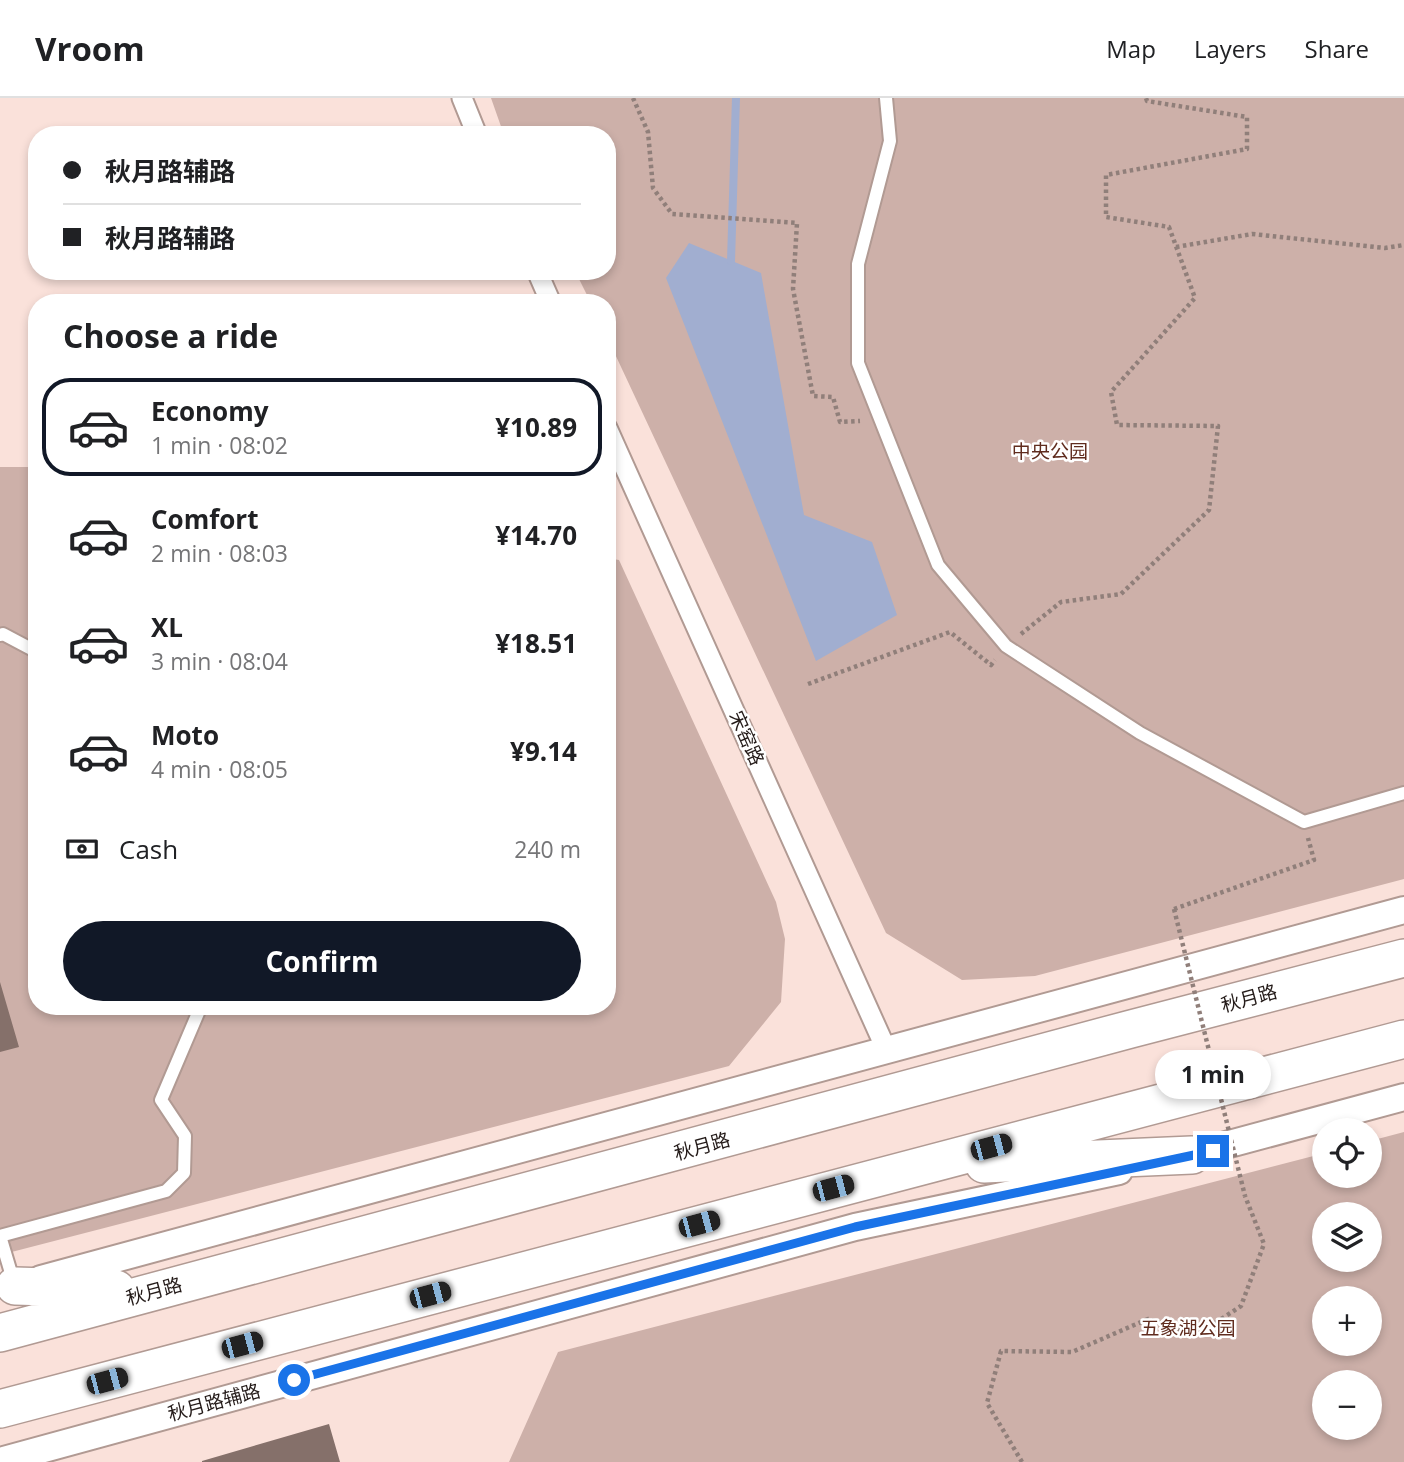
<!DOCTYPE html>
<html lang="en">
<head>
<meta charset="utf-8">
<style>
  body { margin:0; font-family:"Open Sans","Noto Sans SC",sans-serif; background:#f6f6f6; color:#202124; height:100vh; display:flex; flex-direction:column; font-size:26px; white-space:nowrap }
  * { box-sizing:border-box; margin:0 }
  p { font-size:23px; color:#757577 }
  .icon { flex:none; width:38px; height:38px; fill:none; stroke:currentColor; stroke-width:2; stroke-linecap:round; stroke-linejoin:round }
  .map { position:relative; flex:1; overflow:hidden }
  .drawer { position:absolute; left:28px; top:196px; width:588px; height:721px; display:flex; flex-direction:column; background:#fff; border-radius:28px; box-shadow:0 4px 10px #0003 }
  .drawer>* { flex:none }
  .guide { position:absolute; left:28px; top:28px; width:588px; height:154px; border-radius:28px; box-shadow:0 4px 10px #0003; display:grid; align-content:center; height:154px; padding:0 35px; background:#fff }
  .buttons { position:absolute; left:1312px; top:1020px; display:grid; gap:14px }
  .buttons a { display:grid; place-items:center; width:70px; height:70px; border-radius:50%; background:#fff; box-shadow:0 4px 10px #0003; font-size:35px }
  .end { position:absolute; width:32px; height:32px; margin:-16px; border:9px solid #1a73e8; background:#fff; box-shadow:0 0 0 4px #fff }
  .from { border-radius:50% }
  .bubble { position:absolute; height:49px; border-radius:24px; background:#fff; box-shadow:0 4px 10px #0003; font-size:23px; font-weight:700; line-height:49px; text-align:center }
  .car { position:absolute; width:21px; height:42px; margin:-21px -10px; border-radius:9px; box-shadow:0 0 5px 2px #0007; background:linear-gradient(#222 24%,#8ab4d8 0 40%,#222 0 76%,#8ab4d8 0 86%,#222 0) }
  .guide b { display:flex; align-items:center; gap:24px; height:66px; font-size:26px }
  .guide b+b { border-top:2px solid #e0e0e0 }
  .guide i { width:18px; height:18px; background:#202124 }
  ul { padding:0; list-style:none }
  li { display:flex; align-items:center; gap:21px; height:98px; margin:0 14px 10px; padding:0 21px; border:4px solid transparent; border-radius:28px }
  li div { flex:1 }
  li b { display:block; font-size:26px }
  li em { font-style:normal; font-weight:700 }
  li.active { border-color:#111827 }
  li>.icon { width:63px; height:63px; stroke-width:1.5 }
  h2 { padding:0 35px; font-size:32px; line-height:84px }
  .pay { display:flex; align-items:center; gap:18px; height:77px; padding:0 35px; font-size:26px }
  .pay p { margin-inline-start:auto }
  .cta { display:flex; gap:14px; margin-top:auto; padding:14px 35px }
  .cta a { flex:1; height:80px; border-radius:42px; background:#111827; color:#fff; font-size:28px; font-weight:700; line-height:80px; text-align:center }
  header { display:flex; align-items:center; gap:42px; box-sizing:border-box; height:98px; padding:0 35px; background:#fff; border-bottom:2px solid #e0e0e0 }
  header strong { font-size:33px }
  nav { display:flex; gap:38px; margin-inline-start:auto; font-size:24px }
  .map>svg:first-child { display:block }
</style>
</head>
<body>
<header>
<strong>Vroom</strong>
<nav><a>Map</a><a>Layers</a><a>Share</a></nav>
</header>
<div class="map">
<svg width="1404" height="1364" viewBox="0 0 1404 1364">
  <rect width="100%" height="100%" fill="#fae1da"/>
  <path fill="#cdb0a9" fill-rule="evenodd" d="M491 0H1404V781L1035 878 962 882 886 835 607 239V205H591L575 173H607V37H504Z
    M0 369H37V908H607V460L619 462 776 804 785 841 781 904 729 968 0 1157Z
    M1404 1034V1364H509L558 1254 1325 1055V1078H1370V1043ZM1325 1116H1370V1162H1325ZM1325 1200H1370V1246H1325ZM1325 1284H1370V1330H1325Z"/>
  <path fill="#a1aed0" d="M689 145 761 175 804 417 872 444 897 517 816 563 666 180Z"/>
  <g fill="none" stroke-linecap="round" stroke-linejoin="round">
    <path stroke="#a1aed0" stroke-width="8" d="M731 163 736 0"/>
  </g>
  <path fill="#85706a" d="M0 884 19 949 0 954Z
    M329 1326 340 1364H202V1363Z"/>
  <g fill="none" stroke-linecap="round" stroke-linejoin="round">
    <defs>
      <path id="service" d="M886 0 890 43 858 166V265L938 467 1006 548 1140 635 1304 724 1404 695
        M0 537 3 536 37 554
        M0 1138 166 1093 184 1075 185 1038 161 1002 201 908
        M0 1138 14 1185"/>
      <path id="pedestrian" d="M462 0 477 37
        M537 173 551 205
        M607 330 886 951"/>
      <path id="minor" d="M1174 1061 1404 999
        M41 1181 1404 812
        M0 1363 855 1129 1119 1073"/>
      <path id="secondary" d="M984 1066 1192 1057
        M15 1188 116 1191
        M0 1235 1131 931 1404 860
        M0 1311 1404 941"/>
    </defs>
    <use href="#service" stroke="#b19a93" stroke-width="16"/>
    <use href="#pedestrian" stroke="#b19a93" stroke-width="23"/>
    <use href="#minor" stroke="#b19a93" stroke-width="30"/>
    <use href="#secondary" stroke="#b19a93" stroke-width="40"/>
    <path stroke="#907f7a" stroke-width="4.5" stroke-dasharray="3.5 3.5" stroke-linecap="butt" d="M633 0 648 34 653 90 672 116 797 125 793 191 813 298 833 299 840 324 860 323
      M1176 149 1252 136 1385 150 1404 147
      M1021 536 1061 504 1121 496 1209 412 1218 328 1117 327 1111 294 1195 200 1169 129 1106 119V77L1247 51V19L1147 3 1146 0
      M808 586 950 534 991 567 995 562
      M1174 811 1314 762 1308 740
      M1022 1364 987 1305 1001 1253 1072 1254 1148 1221 1197 1237 1241 1208 1264 1146 1245 1098"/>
    <use href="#service" stroke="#fff" stroke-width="12"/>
    <use href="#pedestrian" stroke="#fff" stroke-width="19"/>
    <use href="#minor" stroke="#fff" stroke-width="26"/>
    <use href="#secondary" stroke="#fff" stroke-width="37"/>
    <path stroke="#907f7a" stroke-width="4.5" stroke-dasharray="3.5 3.5" stroke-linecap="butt" d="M1174 811 1245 1098"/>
  </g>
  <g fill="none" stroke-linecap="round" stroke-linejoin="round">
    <path stroke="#1a73e8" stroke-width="9" d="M294 1282 855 1129 1213 1053"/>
  </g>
  <g text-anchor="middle" stroke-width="5" stroke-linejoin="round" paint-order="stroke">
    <g font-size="19" fill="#602c1e" stroke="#fff">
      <text x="1050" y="360">中央公园</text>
      <text x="1188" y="1237">五象湖公园</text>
    </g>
    <g font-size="19" fill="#241b19" stroke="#fff">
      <text transform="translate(747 640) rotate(66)" y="7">宋窑路</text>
      <text transform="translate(1249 900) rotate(-15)" y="7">秋月路</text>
      <text transform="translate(702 1048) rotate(-15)" y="7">秋月路</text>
      <text transform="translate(154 1193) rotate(-15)" y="7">秋月路</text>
      <text transform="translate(214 1304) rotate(-15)" y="7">秋月路辅路</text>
    </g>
  </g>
</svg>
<div class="buttons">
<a><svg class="icon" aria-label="locate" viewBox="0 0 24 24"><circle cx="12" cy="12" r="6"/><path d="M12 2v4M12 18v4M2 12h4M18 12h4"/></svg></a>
<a><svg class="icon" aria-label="layers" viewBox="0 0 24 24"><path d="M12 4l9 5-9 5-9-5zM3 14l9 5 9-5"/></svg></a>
<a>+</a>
<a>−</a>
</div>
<i class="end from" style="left:294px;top:1282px"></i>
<i class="end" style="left:1213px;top:1053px"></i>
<div class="bubble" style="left:1155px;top:952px;width:116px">1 min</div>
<i class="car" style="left:991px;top:1049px;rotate:75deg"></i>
<i class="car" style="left:833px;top:1090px;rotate:75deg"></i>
<i class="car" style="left:699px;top:1126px;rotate:75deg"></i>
<i class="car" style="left:430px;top:1197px;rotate:75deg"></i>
<i class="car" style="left:242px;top:1247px;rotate:75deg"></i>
<i class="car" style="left:107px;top:1283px;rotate:75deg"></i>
<div class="guide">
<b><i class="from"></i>秋月路辅路</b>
<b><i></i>秋月路辅路</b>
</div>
<section class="drawer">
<h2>Choose a ride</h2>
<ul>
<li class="active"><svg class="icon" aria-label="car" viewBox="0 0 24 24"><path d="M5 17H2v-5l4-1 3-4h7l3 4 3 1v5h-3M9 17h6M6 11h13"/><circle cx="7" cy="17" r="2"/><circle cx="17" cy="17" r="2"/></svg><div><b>Economy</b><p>1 min · 08:02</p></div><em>¥10.89</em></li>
<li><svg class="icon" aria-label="car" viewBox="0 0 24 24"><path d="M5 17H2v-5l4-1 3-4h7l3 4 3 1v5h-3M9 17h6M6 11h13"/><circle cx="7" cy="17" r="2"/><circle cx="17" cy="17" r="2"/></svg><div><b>Comfort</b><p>2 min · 08:03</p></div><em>¥14.70</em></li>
<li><svg class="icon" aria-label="car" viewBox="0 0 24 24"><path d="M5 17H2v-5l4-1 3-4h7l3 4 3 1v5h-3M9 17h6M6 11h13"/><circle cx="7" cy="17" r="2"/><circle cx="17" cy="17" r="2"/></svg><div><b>XL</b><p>3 min · 08:04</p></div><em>¥18.51</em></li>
<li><svg class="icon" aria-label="car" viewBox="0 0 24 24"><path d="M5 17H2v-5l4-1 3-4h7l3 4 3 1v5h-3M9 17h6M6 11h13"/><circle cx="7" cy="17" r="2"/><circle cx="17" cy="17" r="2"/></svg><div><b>Moto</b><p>4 min · 08:05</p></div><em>¥9.14</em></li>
</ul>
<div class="pay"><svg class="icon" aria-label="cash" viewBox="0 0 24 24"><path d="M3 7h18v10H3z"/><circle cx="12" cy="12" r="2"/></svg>Cash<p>240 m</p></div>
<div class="cta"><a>Confirm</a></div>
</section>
</div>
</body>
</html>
